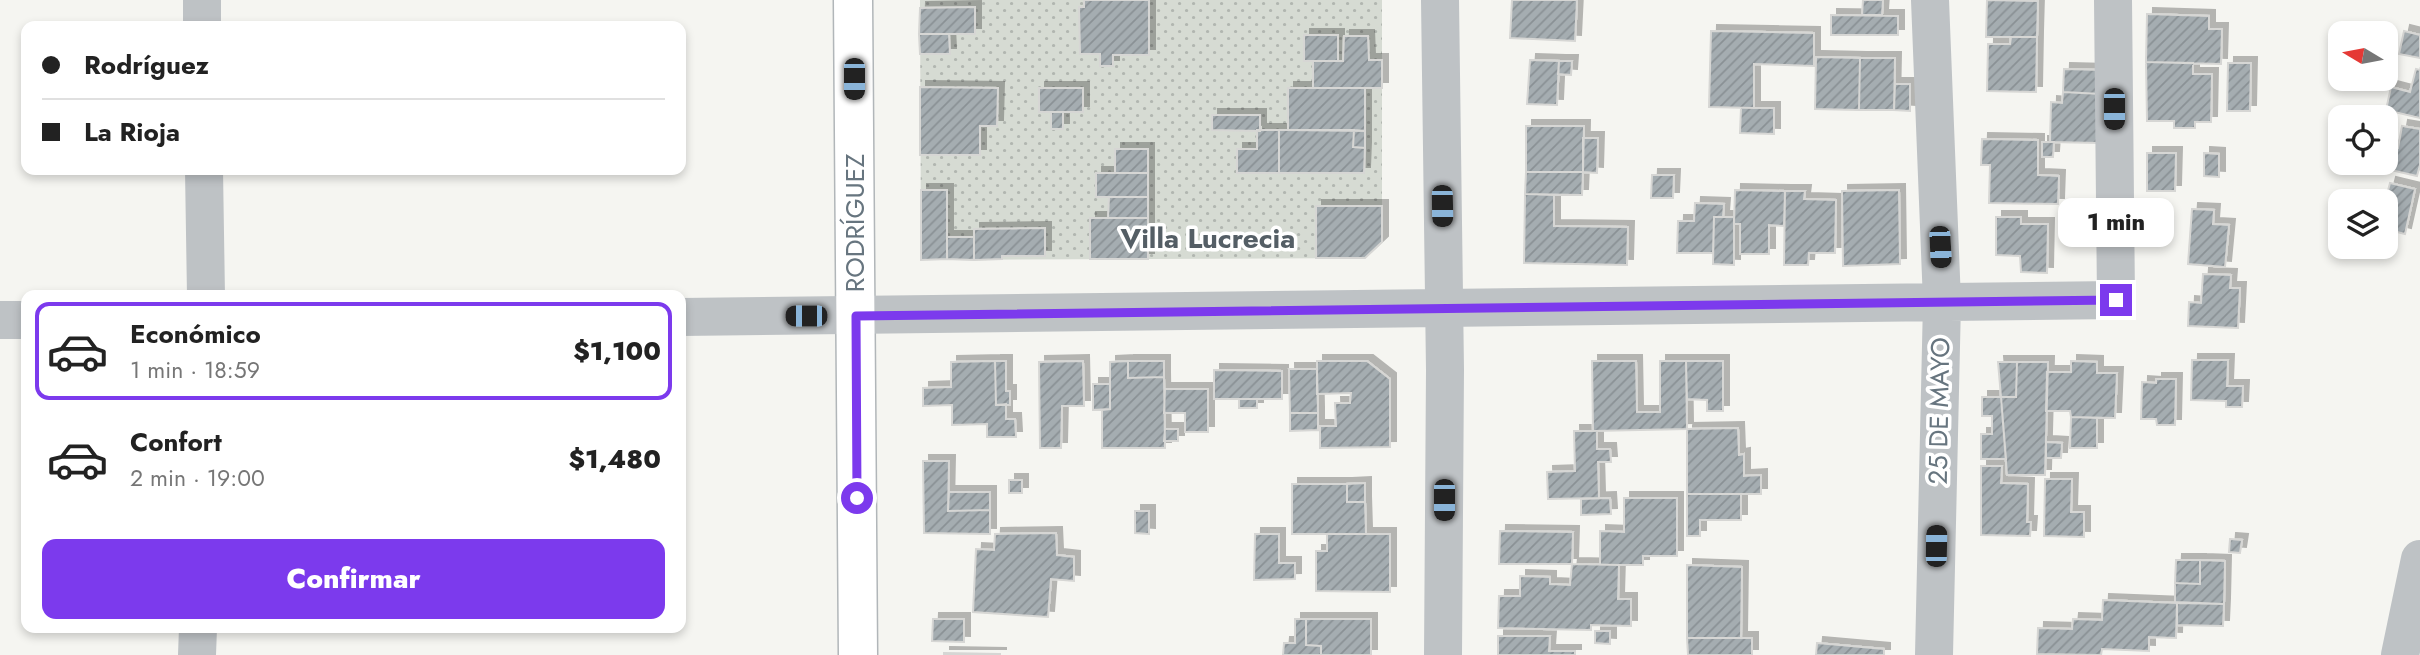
<!DOCTYPE html>
<html lang="es">
<head>
<meta charset="utf-8">
<style>
  body { margin:0; font-family:Jost,sans-serif; background:#f2f2f2; color:#222; height:100vh; display:flex; flex-direction:column; font-size:26px; white-space:nowrap }
  * { box-sizing:border-box; margin:0 }
  p { font-size:23px; color:#767676 }
  .icon { flex:none; width:38px; height:38px; fill:none; stroke:currentColor; stroke-width:2; stroke-linecap:round; stroke-linejoin:round }
  .map { position:relative; flex:1; overflow:hidden }
  .drawer { position:absolute; left:21px; top:290px; width:665px; height:343px; display:flex; flex-direction:column; background:#fff; border-radius:14px; box-shadow:0 4px 10px #0003 }
  .drawer>* { flex:none }
  .hud { position:absolute; left:21px; top:21px; width:665px; height:154px; border-radius:14px; box-shadow:0 4px 10px #0003; display:grid; align-content:center; height:154px; padding:0 21px; background:#fff }
  .needle { width:46px; rotate:280deg }
  .controls { position:absolute; left:2328px; top:21px; display:grid; gap:14px }
  .controls a { display:grid; place-items:center; width:70px; height:70px; border-radius:14px; background:#fff; box-shadow:0 4px 10px #0003; font-size:35px }
  .end { position:absolute; width:32px; height:32px; margin:-16px; border:9px solid #7c3aed; background:#fff; box-shadow:0 0 0 4px #fff }
  .from { border-radius:50% }
  .bubble { position:absolute; height:49px; border-radius:14px; background:#fff; box-shadow:0 4px 10px #0003; font-size:23px; font-weight:800; line-height:49px; text-align:center }
  .car { position:absolute; width:21px; height:42px; margin:-21px -10px; border-radius:9px; box-shadow:0 0 5px 2px #0007; background:linear-gradient(#222 24%,#8ab4d8 0 40%,#222 0 76%,#8ab4d8 0 86%,#222 0) }
  .hud b { display:flex; align-items:center; gap:24px; height:66px; font-size:26px }
  .hud b+b { border-top:2px solid #e0e0e0 }
  .hud i { width:18px; height:18px; background:#222 }
  ul { padding:12px 0 0; list-style:none }
  li { display:flex; align-items:center; gap:21px; height:98px; margin:0 14px 10px; padding:0 7px; border:4px solid transparent; border-radius:14px }
  li div { flex:1 }
  li b { display:block; font-size:26px }
  li em { font-style:normal; font-weight:800 }
  li.on { border-color:#7c3aed }
  li>.icon { width:63px; height:63px; stroke-width:1.5 }
  .primary-button { display:flex; gap:14px; margin-top:auto; padding:14px 21px }
  .primary-button a { flex:1; height:80px; border-radius:14px; background:#7c3aed; color:#fff; font-size:28px; font-weight:800; line-height:80px; text-align:center }
  .map>svg:first-child { display:block }
</style>
</head>
<body>
<div class="map">
<svg width="2420" height="655" viewBox="0 0 2420 655">
  <defs>
    <pattern id="park-dots" width="8" height="8" patternUnits="userSpaceOnUse" patternTransform="scale(1.75)"><rect width="8" height="8" fill="#d6dbd3"/><path d="M2 2h.1M6 6h.1" fill="none" stroke="#b1b6b0" stroke-width="1.8" stroke-linecap="round"/></pattern>
    <pattern id="building-hatch" width="6" height="6" patternUnits="userSpaceOnUse" patternTransform="scale(1.75)"><rect width="6" height="6" fill="#a5adb1"/><path d="M-1 1l2-2M0 6l6-6M5 7l2-2" fill="none" stroke="#8a9195"/></pattern>
    <filter id="shadow"><feDropShadow dx="6" dy="-6" stdDeviation="0" flood-color="#0004"/></filter>
  </defs>
  <rect width="100%" height="100%" fill="#f5f5f1"/>
  <path fill="url(#park-dots)" d="M920 0H1382V242L1365 258 921 260Z"/>
  <path fill="url(#building-hatch)" stroke="#d6d6d4" stroke-width="2" filter="url(#shadow)" d="M1084 0H1149V55H1113V66H1100V54H1080L1079 7H1084Z
    M1512 0H1577L1575 41 1510 38Z
    M1863 0H1883L1882 15H1862Z
    M1987 0 2038 1 2037 37H1986Z
    M975 7V34H919L920 8Z
    M2147 14 2209 16V29H2222L2221 64 2146 62Z
    M1831 15 1898 16V35H1831Z
    M1711 31 1814 33V66L1754 64V108L1709 107Z
    M2404 31 2420 35V58L2399 54Z
    M919 34H949L950 54H920Z
    M1304 35H1338V61H1304Z
    M1344 36H1368L1369 60H1382V88H1313V61H1343Z
    M2011 37H2037L2036 92 1987 91 1988 44H2010Z
    M1816 57 1860 58 1859 110 1815 109Z
    M1860 58H1895L1894 110H1859Z
    M1530 60 1559 61 1557 105 1527 104Z
    M1559 61H1572L1571 75 1558 74Z
    M2146 62 2193 63V74H2212L2211 122H2195V128H2174V121H2147Z
    M2228 63H2251L2250 111H2227Z
    M2064 69 2102 70 2101 94 2063 92Z
    M2416 69 2420 70V118L2386 110 2391 87 2410 92Z
    M1895 84H1910V111L1894 110Z
    M920 87 998 88 997 126H980V155H920Z
    M1039 88H1083V112H1039Z
    M1288 88H1365V131L1288 130Z
    M2063 92 2101 94 2099 143 2050 142 2051 102 2062 103Z
    M1741 108H1774V134L1740 133Z
    M1051 112H1063V129H1051Z
    M1212 115H1260V131L1212 130Z
    M1526 126H1584L1583 172H1526Z
    M2402 126 2420 129V165L2417 176 2373 166V163H2385V145L2398 148Z
    M1257 130H1279V173H1237V149H1257Z
    M1279 130H1354L1353 147 1365 148 1364 173H1279Z
    M1354 130 1365 131V148L1353 147Z
    M1583 138H1598L1597 173 1583 172Z
    M1982 139 2038 140V175L2059 176 2058 204 1989 203 1990 165H1981Z
    M2042 142H2054L2053 157H2042Z
    M1115 149H1148V173H1115Z
    M2147 153H2176L2175 191H2147Z
    M2204 153 2219 154V177L2204 176Z
    M1526 172H1583L1582 195 1525 194Z
    M1096 173H1148V197H1096Z
    M1652 175H1674L1673 198H1651Z
    M2390 183 2415 189 2405 234 2385 229V202Z
    M921 190H947V259L921 260Z
    M1735 190 1785 191 1784 226 1769 225V254H1740V224H1734Z
    M1899 190 1900 264 1843 266 1842 191Z
    M1785 191H1805L1804 199 1836 200 1835 253H1809L1808 265H1784Z
    M1525 194 1554 195V226L1628 227 1627 265 1524 263Z
    M1109 197H1148V218H1108Z
    M1695 203 1724 204 1723 217H1714L1713 253H1677L1678 221H1694Z
    M1316 206H1382V242L1365 258H1316Z
    M2192 209 2214 210 2213 224 2229 225 2225 267 2188 264Z
    M1714 217H1734V265L1713 264Z
    M1996 217H2021V224H2048L2047 273 2021 272 2020 256 1996 255Z
    M1090 218H1148V259H1090Z
    M1045 228V256H1002V259L974 260V229Z
    M947 237H974V260L947 259Z
    M2203 274 2231 275 2230 288H2240L2238 328 2188 326 2189 302 2201 303Z
    M2192 360H2228L2227 386H2243L2242 407H2226V401L2191 400Z
    M995 361 996 405 1006 404V419H1015L1016 437H987V424L952 425V405L923 406V388L951 387V362Z
    M995 361H1006V391H1010V405H996Z
    M1083 361 1084 406H1062L1061 448H1040L1039 362Z
    M1128 361V378L1164 377 1165 448H1102V410L1110 409V362Z
    M1128 361H1164V377L1128 378Z
    M1317 361H1367L1390 379V447L1320 448V426H1336L1335 403H1350L1351 393 1317 394Z
    M1592 361H1636L1637 412H1660V361H1686L1687 429 1593 431Z
    M1686 361H1723V411H1707V400L1687 399Z
    M2071 361 2097 362V373H2117L2115 418 2071 417 2070 411H2046L2047 372H2071Z
    M1998 362H2017L2016 397H2001Z
    M2017 362H2048L2045 475H2007L2001 397H2016Z
    M1289 369H1317L1318 413H1290Z
    M1214 370 1282 371V399H1214Z
    M2156 379H2176L2175 425H2157L2156 419H2141L2142 382 2156 383Z
    M1093 384H1110V409L1093 410Z
    M1165 389H1208V432H1185V413H1164Z
    M1982 397H2001L2006 459H1981V434H1992V416H1982Z
    M1239 399H1257V408H1239Z
    M1290 413H1318V430L1290 431Z
    M2071 417 2097 418V448H2070Z
    M1738 428 1739 455 1744 454V476L1761 475V494H1687V429Z
    M1165 429H1178V441H1164Z
    M1574 431H1597V449H1610L1611 462H1598L1599 498 1548 499 1547 472 1575 471Z
    M2046 442 2062 443 2061 458H2046Z
    M923 461H949L948 511 990 510V534L924 533Z
    M1981 466H2002L2001 483 2028 484 2027 522H2031L2030 536 1981 535Z
    M2045 479H2072L2071 512H2084V537L2044 536Z
    M1009 480H1022V493H1009Z
    M1365 483V502H1347V484Z
    M1292 484H1347V502H1365L1366 534H1292Z
    M949 492H990V510L948 511Z
    M1687 494H1741V520H1700V536H1687Z
    M1610 498 1611 514 1581 515V499Z
    M1624 498H1677V556H1643V565H1600V531L1624 532Z
    M1135 511H1149V534L1135 533Z
    M1500 531 1573 532 1572 564H1499Z
    M1056 533 1057 555 1074 557V581L1051 579 1048 617 973 612 976 549 994 550 995 534Z
    M1255 534H1279V563H1295V579L1254 580Z
    M1327 534H1390V592L1316 591V551H1327Z
    M2230 539 2242 540 2240 553 2229 552Z
    M2176 560H2200V584L2175 583Z
    M2200 560 2225 561 2224 604 2175 602V583L2200 584Z
    M1572 564 1619 565 1618 599H1631V626L1591 625V630L1498 628 1499 596H1520V576L1550 577V584L1570 585Z
    M1687 565 1742 567 1741 638H1687Z
    M2103 600 2177 603 2176 638 2149 637V651L2102 649 2101 655 2037 654 2038 628 2072 629 2073 619 2102 620Z
    M2177 603 2224 604 2223 626 2177 625Z
    M933 619H964V642L932 641Z
    M1295 619H1306V645L1321 646V655H1283L1284 643H1295Z
    M1306 619H1371V655H1321V646L1306 645Z
    M1595 631H1610V644L1595 643Z
    M1498 636H1550L1549 651H1575V655H1498Z
    M1687 638H1752V655H1688Z
    M1817 643 1884 649V655H1816Z
    M944 653 1000 654V655H944Z"/>
  <g fill="none" stroke-linecap="round" stroke-linejoin="round">
    <defs>
      <path id="secondary" d="M853 0 858 655"/>
    </defs>
    <use href="#secondary" stroke="#b1b6b9" stroke-width="41"/>
    <path stroke="#bec2c5" stroke-width="38" d="M202 0V26
      M1440 0 1445 370 1443 655
      M1930 0 1942 302 1934 655
      M204 170 206 296
      M681 317 2116 300 2113 0
      M0 320H26
      M197 655 198 628
      M2400 655 2420 559"/>
    <use href="#secondary" stroke="#fff" stroke-width="38"/>
  </g>
  <g fill="none" stroke-linecap="round" stroke-linejoin="round">
    <path stroke="#7c3aed" stroke-width="9" d="M857 498 856 316 2116 300"/>
  </g>
  <g text-anchor="middle" stroke-width="7" stroke-linejoin="round" paint-order="stroke">
    <g font-size="26" fill="#67757f" stroke="#fff">
      <text transform="translate(855 223) rotate(-90)" y="9">RODRÍGUEZ</text>
      <text transform="translate(1939 411) rotate(-89)" y="9">25 DE MAYO</text>
    </g>
    <g font-size="28" font-weight="bold" fill="#545e65" stroke="#fff">
      <text x="1208" y="248">Villa Lucrecia</text>
    </g>
  </g>
</svg>
<div class="controls">
<a><svg class="needle" viewBox="-14 -14 28 28"><path d="M0-13l5 13h-10z" fill="#e53935"/><path d="M0 13l5-13h-10z" fill="#767676"/></svg></a>
<a><svg class="icon" aria-label="locate" viewBox="0 0 24 24"><circle cx="12" cy="12" r="6"/><path d="M12 2v4M12 18v4M2 12h4M18 12h4"/></svg></a>
<a><svg class="icon" aria-label="layers" viewBox="0 0 24 24"><path d="M12 4l9 5-9 5-9-5zM3 14l9 5 9-5"/></svg></a>
</div>
<i class="end from" style="left:857px;top:498px"></i>
<i class="end" style="left:2116px;top:300px"></i>
<div class="bubble" style="left:2058px;top:198px;width:116px">1 min</div>
<i class="car" style="left:854px;top:79px;rotate:180deg"></i>
<i class="car" style="left:2114px;top:109px;rotate:180deg"></i>
<i class="car" style="left:1442px;top:206px;rotate:179deg"></i>
<i class="car" style="left:1940px;top:247px;rotate:177deg"></i>
<i class="car" style="left:806px;top:316px;rotate:270deg"></i>
<i class="car" style="left:1444px;top:500px;rotate:180deg"></i>
<i class="car" style="left:1936px;top:546px;rotate:1deg"></i>
<div class="hud">
<b><i class="from"></i>Rodríguez</b>
<b><i></i>La Rioja</b>
</div>
<section class="drawer">
<ul>
<li class="on"><svg class="icon" aria-label="car" viewBox="0 0 24 24"><path d="M5 17H2v-5l4-1 3-4h7l3 4 3 1v5h-3M9 17h6M6 11h13"/><circle cx="7" cy="17" r="2"/><circle cx="17" cy="17" r="2"/></svg><div><b>Económico</b><p>1 min · 18:59</p></div><em>$1,100</em></li>
<li><svg class="icon" aria-label="car" viewBox="0 0 24 24"><path d="M5 17H2v-5l4-1 3-4h7l3 4 3 1v5h-3M9 17h6M6 11h13"/><circle cx="7" cy="17" r="2"/><circle cx="17" cy="17" r="2"/></svg><div><b>Confort</b><p>2 min · 19:00</p></div><em>$1,480</em></li>
</ul>
<div class="primary-button"><a>Confirmar</a></div>
</section>
</div>
</body>
</html>
